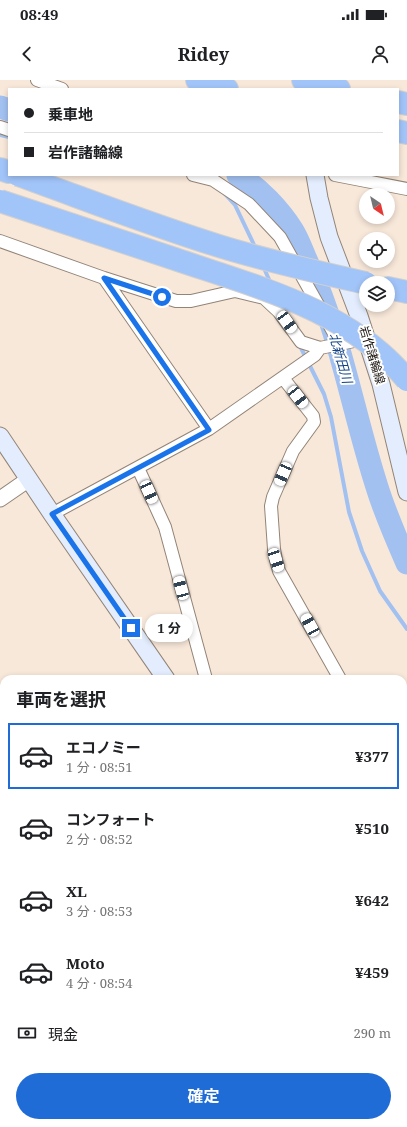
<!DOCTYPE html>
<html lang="ja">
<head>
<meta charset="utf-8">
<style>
  body { margin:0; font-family:"Noto Serif","Noto Sans JP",serif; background:#f6f6f6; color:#202124; height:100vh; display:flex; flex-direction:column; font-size:15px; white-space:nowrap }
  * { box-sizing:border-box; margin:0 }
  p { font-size:13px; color:#757577 }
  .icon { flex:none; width:22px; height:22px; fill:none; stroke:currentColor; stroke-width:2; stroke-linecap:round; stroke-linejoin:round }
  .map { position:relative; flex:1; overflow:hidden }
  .panel { position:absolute; left:0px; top:595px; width:407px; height:452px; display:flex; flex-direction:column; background:#fff; border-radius:12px 12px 0 0; box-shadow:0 2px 6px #0003 }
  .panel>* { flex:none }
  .hud { position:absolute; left:8px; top:8px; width:391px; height:88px; border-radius:0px; box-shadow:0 2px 6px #0003; display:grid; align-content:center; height:88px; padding:0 16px; background:#fff }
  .needle { width:26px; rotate:145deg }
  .fabs { position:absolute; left:359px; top:108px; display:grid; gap:8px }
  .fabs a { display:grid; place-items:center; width:36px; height:36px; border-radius:50%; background:#fff; box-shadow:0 2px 6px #0003; font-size:20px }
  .end { position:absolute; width:18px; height:18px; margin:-9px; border:5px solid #1a73e8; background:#fff; box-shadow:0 0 0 2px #fff }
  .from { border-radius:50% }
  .bubble { position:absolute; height:28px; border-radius:14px; background:#fff; box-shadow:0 2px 6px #0003; font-size:13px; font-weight:700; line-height:28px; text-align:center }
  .car { position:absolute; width:12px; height:24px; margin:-12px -6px; border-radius:5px; box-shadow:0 0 3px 1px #0007; background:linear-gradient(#fff 24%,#345 0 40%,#fff 0 76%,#345 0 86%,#fff 0) }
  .hud b { display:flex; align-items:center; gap:14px; height:38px; font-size:15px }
  .hud b+b { border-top:1px solid #e0e0e0 }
  .hud i { width:10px; height:10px; background:#202124 }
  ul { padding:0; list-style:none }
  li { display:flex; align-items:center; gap:12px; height:66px; margin:0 8px 6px; padding:0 8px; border:2px solid transparent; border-radius:0px }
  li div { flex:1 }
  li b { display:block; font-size:15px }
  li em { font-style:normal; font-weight:700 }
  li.current { border-color:#206cd7 }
  li>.icon { width:36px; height:36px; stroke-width:1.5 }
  h2 { padding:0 16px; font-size:18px; line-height:48px }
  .pay { display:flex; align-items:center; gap:10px; height:44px; padding:0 16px; font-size:15px }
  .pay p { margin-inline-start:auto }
  .primary-button { display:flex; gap:8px; margin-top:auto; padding:8px 16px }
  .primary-button a { flex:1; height:46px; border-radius:24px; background:#206cd7; color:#fff; font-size:16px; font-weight:700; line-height:46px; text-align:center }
  .status { display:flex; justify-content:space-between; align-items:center; height:28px; padding:0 20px; background:#fff; direction:ltr }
  .status svg { height:11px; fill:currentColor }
  header { display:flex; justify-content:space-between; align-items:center; height:52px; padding:0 16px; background:#fff; font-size:18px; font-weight:700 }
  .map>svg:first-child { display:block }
</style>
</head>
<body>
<div class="status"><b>08:49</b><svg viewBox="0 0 49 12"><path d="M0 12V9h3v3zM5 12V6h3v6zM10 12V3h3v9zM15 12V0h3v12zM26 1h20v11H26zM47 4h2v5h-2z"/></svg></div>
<header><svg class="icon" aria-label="back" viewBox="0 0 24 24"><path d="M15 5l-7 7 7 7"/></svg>Ridey<svg class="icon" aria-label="person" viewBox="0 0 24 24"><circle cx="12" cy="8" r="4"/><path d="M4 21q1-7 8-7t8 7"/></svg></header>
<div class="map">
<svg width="407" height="1047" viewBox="0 0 407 1047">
  <rect width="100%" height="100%" fill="#f8e8da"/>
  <path fill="#eca358" d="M4 976V1043H172L170 1047H0V978Z"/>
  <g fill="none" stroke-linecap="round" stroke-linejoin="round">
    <path stroke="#a2c1f0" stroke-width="4" d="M0 55 9 57
      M225 114 235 125 256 169
      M263 186 271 204
      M299 264 324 314 331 337 349 432 362 471 380 511 407 549
      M403 838 407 836"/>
    <path stroke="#a2c1f0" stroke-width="23" d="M0 27 9 30
      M238 95C259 108 280 130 293 151 299 161 303 173 308 184 341 255 353 333 377 407 385 433 396 458 407 483"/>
    <defs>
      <path id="minor" d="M37 0 62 9
        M0 47 9 50
        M193 95 213 100 249 124 280 157 340 264
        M335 95 407 109
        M0 161 104 198 176 221H191L235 211 264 218 279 232 301 262 320 268 364 259
        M104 198 209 349
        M283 298 313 336 314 342 293 371 273 417 271 426 274 469 276 480 279 491 340 599
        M138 388 165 447 206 599
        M52 434 209 349 315 275 320 268
        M403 711 407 718
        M0 716 4 718
        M0 813 4 815
        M403 829 407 828
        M242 1043 244 1047"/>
      <path id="tertiary" d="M0 419 29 399"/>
      <path id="secondary" d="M315 95 319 118 329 157 359 236 381 304 407 412
        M0 356 52 434 166 599
        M403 960 407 968"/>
      <path id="motorway" d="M197 0 227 9
        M303 0 339 9
        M398 22 407 24
        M398 51 407 53
        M0 89 9 92
        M388 208 407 212"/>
    </defs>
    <use href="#minor" stroke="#928477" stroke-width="14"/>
    <use href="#tertiary" stroke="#928477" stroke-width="17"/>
    <use href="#secondary" stroke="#928477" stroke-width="19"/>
    <use href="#motorway" stroke="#d1d0cf" stroke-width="24"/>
    <use href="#minor" stroke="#fff" stroke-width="12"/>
    <use href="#tertiary" stroke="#fff" stroke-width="15"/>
    <use href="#secondary" stroke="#e3edfd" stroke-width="17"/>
    <use href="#motorway" stroke="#a1c4f9" stroke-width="22"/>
    <defs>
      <path id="motorway-bridge" d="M18 95C85 119 151 145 219 166 267 181 317 192 366 203
        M0 121C58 140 117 160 175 179 257 207 350 230 407 300"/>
    </defs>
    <use href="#motorway-bridge" stroke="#d1d0cf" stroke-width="24" stroke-linecap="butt"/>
    <use href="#motorway-bridge" stroke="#a1c4f9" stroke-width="22"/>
  </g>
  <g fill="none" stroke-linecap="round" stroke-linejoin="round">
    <path stroke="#1a73e8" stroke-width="5" d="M131 548 52 434 209 350 104 198 162 217"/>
  </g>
  <g text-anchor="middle" stroke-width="4" stroke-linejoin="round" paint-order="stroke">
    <g font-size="12" fill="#1a140f" stroke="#fff">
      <text transform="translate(372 275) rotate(73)" y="4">岩作諸輪線</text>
    </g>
    <g font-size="13" font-style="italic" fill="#124285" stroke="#fff">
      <text transform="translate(341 278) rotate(74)" y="5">北新田川</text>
    </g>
  </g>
</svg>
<div class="fabs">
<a><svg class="needle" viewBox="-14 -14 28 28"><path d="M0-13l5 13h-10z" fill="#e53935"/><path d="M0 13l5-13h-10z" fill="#757577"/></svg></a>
<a><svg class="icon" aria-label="locate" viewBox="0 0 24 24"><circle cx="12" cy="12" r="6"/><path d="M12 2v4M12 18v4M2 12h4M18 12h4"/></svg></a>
<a><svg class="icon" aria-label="layers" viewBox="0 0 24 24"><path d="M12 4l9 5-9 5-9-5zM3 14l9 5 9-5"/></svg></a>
</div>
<i class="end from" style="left:162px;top:217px"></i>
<i class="end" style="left:131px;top:548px"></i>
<div class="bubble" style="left:145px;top:534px;width:48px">1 分</div>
<i class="car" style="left:287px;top:242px;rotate:144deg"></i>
<i class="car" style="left:298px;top:317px;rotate:142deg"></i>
<i class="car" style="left:283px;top:394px;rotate:203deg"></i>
<i class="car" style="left:149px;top:412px;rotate:156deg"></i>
<i class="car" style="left:276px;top:480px;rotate:161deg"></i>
<i class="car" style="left:181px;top:508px;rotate:345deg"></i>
<i class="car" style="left:310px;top:545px;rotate:331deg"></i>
<div class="hud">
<b><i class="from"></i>乗車地</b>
<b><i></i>岩作諸輪線</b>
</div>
<section class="panel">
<h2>車両を選択</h2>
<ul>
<li class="current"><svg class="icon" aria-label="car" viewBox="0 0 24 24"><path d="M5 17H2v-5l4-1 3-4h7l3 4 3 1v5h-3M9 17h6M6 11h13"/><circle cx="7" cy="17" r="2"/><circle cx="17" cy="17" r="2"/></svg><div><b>エコノミー</b><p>1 分 · 08:51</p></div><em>¥377</em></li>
<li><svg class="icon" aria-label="car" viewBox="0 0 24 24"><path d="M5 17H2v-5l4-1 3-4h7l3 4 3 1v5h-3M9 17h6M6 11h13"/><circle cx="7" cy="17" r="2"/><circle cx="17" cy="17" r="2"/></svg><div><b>コンフォート</b><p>2 分 · 08:52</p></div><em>¥510</em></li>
<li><svg class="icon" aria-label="car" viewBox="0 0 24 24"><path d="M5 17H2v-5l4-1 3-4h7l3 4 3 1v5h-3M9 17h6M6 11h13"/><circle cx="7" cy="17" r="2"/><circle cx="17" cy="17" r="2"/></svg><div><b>XL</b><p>3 分 · 08:53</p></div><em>¥642</em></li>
<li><svg class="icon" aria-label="car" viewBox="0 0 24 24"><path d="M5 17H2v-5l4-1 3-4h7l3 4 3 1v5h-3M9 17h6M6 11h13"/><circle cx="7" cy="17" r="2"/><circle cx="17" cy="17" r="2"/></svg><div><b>Moto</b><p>4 分 · 08:54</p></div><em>¥459</em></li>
</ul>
<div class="pay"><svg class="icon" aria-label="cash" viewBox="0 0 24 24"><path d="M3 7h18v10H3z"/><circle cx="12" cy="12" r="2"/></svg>現金<p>290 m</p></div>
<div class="primary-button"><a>確定</a></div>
</section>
</div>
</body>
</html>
